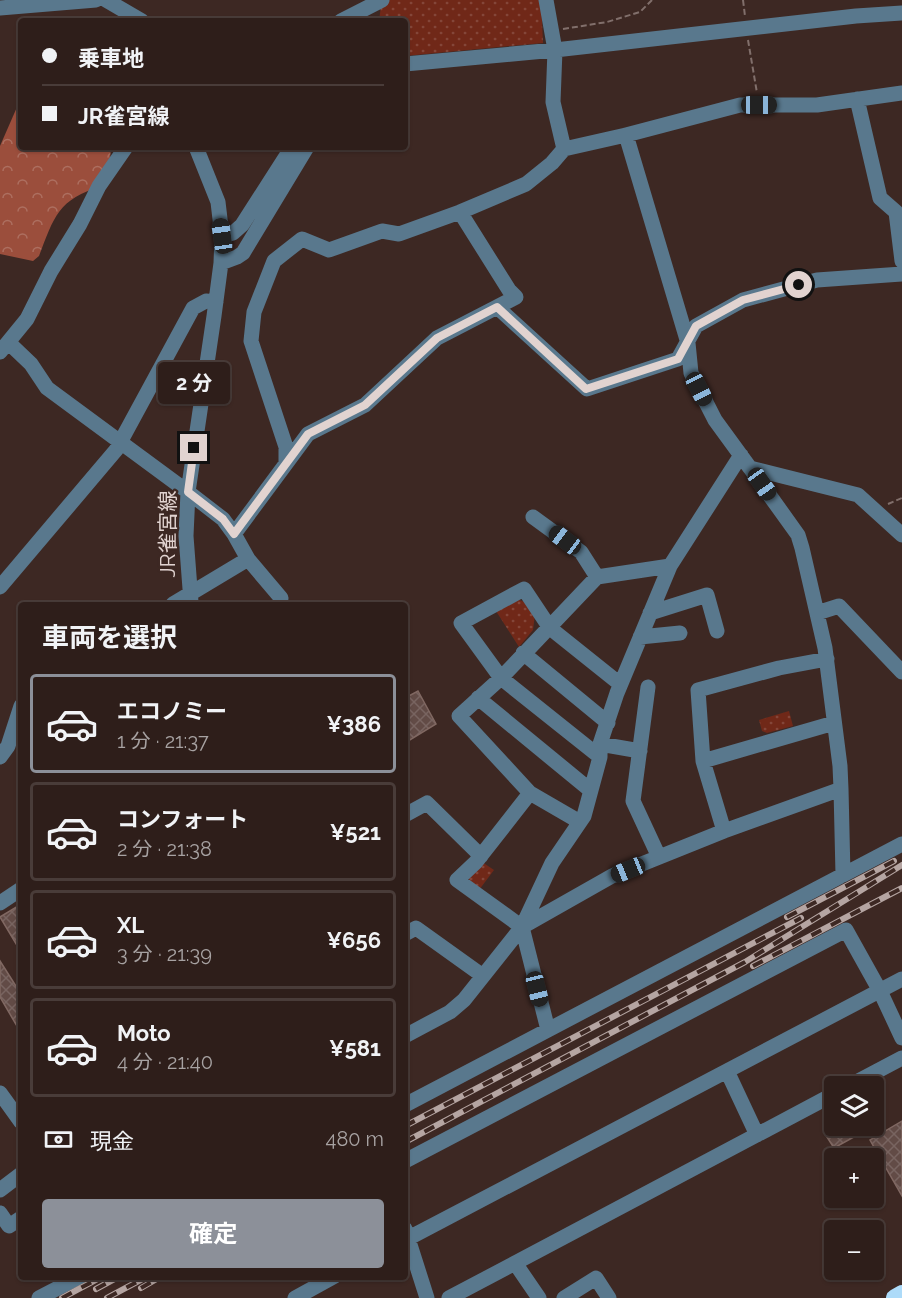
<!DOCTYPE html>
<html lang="ja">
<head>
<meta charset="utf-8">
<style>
  body { margin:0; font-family:Raleway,"Noto Sans JP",sans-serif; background:#3a2b27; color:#f1f3f6; height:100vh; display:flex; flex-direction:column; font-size:22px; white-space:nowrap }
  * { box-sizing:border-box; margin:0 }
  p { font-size:20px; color:#a7a2a2 }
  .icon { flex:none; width:33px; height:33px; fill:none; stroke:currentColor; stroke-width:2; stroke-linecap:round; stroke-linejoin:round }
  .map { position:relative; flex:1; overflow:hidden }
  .drawer { position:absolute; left:18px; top:602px; width:390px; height:678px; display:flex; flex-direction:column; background:#2e1e1a; border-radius:6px; box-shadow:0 2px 4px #0004,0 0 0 2px #493c39 }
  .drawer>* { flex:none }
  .top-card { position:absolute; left:18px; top:18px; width:390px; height:132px; border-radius:6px; box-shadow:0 2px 4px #0004,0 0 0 2px #493c39; display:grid; align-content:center; height:132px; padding:0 24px; background:#2e1e1a }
  .tools { position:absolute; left:824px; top:1076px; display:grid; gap:12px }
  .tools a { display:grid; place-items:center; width:60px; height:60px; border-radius:6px; background:#2e1e1a; box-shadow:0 2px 4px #0004,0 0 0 2px #493c39; font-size:30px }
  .end { position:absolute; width:27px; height:27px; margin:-14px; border:8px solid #e1d3d0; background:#111; box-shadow:0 0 0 3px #111 }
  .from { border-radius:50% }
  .bubble { position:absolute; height:42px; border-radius:6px; background:#2e1e1a; box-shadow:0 2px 4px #0004,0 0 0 2px #493c39; font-size:20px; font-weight:700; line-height:42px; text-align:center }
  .car { position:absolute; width:18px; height:36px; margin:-18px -9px; border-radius:8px; box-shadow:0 0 4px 2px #0007; background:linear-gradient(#222 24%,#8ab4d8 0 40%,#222 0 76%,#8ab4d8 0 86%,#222 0) }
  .top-card b { display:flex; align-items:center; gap:21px; height:57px; font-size:22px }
  .top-card b+b { border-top:2px solid #493c39 }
  .top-card i { width:15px; height:15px; background:#f1f3f6 }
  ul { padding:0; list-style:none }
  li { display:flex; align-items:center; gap:18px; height:99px; margin:0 12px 9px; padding:0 12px; border:3px solid #493c39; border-radius:6px }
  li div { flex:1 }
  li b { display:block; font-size:22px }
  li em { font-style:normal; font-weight:700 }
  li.selected { border-color:#8c9099 }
  li>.icon { width:54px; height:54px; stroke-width:1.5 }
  h2 { padding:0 24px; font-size:27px; line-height:72px }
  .pay { display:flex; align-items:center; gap:15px; height:66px; padding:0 24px; font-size:22px }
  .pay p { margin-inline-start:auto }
  .action { display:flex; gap:12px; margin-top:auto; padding:12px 24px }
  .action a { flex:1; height:69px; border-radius:6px; background:#8c9099; color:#fff; font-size:24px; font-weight:700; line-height:69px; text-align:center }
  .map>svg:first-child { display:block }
</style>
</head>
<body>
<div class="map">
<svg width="902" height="1298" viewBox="0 0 902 1298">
  <defs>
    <pattern id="green-dots" width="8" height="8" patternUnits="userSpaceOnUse" patternTransform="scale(1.5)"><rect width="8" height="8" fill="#702818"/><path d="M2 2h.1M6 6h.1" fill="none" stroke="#844639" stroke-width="1.8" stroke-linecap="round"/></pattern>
    <pattern id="forest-crowns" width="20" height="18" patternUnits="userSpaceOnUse" patternTransform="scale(1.5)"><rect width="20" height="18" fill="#9b4e3c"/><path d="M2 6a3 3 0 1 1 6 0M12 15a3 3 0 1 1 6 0" fill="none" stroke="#ad6f60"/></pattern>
    <pattern id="building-cross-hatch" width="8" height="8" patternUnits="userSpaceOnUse" patternTransform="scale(1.5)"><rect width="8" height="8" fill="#624b46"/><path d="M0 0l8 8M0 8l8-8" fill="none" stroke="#786460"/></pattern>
  </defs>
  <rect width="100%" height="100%" fill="#3d2823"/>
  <path fill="url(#green-dots)" d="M388 0H541L543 43 405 56V21H379L381 6Z
    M517 599 527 603 535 614 533 630 519 647 496 611Z
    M789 711 793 726 767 733 762 731 759 720Z
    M482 862 494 870 479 890 469 882V874Z"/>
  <path fill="url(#forest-crowns)" d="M21 98V147H111L109 172 102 186C58 199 54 217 39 256L33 261 0 254V146Z"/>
  <path fill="url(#building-cross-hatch)" stroke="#806862" stroke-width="1.5" d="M418 691 436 724 405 743V698Z
    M18 906 21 912V952L0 917Z
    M0 961 21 994V1033L0 997Z
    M902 1121V1196L870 1140Z
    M840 1125H858L863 1132 834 1148 825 1134Z"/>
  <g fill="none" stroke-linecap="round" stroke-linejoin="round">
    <path stroke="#816f6b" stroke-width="2" stroke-dasharray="6 3" stroke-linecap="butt" d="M743 0 745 16
      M563 29 607 22 640 12 652 0
      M748 40 757 93
      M888 504 902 498"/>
    <path stroke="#59788d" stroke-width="15" d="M106 0 142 21
      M546 0 555 50 553 102 564 149 626 135 740 105H817L902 93
      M0 8 96 0
      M341 21 382 0
      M405 64 555 50 856 16 902 13
      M857 99 880 198 896 212 902 261
      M626 135 688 343 691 373 715 420 750 468 858 495 902 535
      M460 212 509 290 516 297 497 307
      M222 236 233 233 242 225 292 147
      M221 263 237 257 243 253 307 147
      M9 343 31 364 47 388 188 492 223 519 234 534
      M0 352 27 319 51 271 80 224 99 186 126 147
      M286 462V447L251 341 254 312 274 261 302 239 329 250 382 231 399 234 460 212 526 184 552 163 564 149
      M533 517 581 552 597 577
      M248 559 281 598 280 604
      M0 587 116 450 193 308 206 301 216 302
      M191 602 186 536 188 492 214 316 221 263 222 236 218 202 196 147
      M173 604 248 559 234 534 308 434 365 405 437 338 497 307 587 389 678 359 696 326 743 300 817 280 902 274
      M650 613 707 595 717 631
      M817 613 839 606 902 672
      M640 637 680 633
      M523 653 608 723
      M648 687 633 801 659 857
      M478 698 590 790
      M600 744 640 751
      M0 757 8 746 21 706
      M600 757 501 678 461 623 524 589 550 628 620 684
      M703 761 834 723
      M841 789 843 875
      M530 793 459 716 501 678 597 577 670 566
      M405 815 427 803 481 856
      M724 831 703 761 698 690 779 668 827 659
      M0 903 21 889
      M522 927 612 876 724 831 841 789 840 766 825 648 802 548 798 535 750 468
      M405 934 416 928 483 976
      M548 1030 522 927 457 880 476 862 530 793 580 822
      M405 1036 450 1012 464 1000 522 927 552 863 584 816 600 757V744L617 693 670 566 741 455
      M727 1071 757 1135
      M849 1086 902 1058
      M0 1093 21 1122
      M405 1105 902 844
      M405 1161 846 930 880 991 902 1038
      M0 1190 21 1174
      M0 1213 9 1226 21 1218
      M405 1229 427 1298
      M405 1240 902 979
      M515 1263 539 1298
      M39 1298 81 1276
      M295 1298 335 1276
      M449 1298 834 1094
      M564 1298 596 1278 609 1298"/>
    <path stroke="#addbf9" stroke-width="18" d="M895 1298 902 1294"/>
    <defs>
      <path id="rail" d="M787 917 894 861
        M753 966 902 888
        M405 1126 801 918
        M405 1142 745 962 902 865
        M141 1288 162 1276
        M96 1289 120 1276
        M62 1298 103 1276
        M107 1298 148 1276"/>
    </defs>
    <use href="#rail" stroke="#b5a5a2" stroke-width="6"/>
    <use href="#rail" stroke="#3d2823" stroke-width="4" stroke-dasharray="11" stroke-linecap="butt"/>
  </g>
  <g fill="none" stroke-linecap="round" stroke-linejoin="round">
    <path stroke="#e1d3d0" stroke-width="8" d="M194 448 188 492 223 519 234 534 308 434 365 405 437 338 497 307 586 389 678 359 696 326 743 300 799 285"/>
  </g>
  <g text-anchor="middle" stroke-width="4.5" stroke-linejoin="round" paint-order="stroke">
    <g font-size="21" fill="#e1d3d0" stroke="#3d2823">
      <text transform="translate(168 534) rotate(-90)" y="7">JR雀宮線</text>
    </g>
  </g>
</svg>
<div class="tools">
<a><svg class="icon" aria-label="layers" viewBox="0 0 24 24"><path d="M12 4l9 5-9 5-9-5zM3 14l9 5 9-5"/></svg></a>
<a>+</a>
<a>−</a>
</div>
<i class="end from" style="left:799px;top:285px"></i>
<i class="end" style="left:194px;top:448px"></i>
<div class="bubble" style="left:158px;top:362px;width:72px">2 分</div>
<i class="car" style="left:759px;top:105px;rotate:90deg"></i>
<i class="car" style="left:222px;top:236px;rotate:352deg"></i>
<i class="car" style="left:699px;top:389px;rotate:153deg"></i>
<i class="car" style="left:762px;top:484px;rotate:145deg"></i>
<i class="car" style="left:565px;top:540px;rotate:307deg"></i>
<i class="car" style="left:628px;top:870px;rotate:248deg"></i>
<i class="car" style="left:537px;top:989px;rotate:166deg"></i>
<div class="top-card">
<b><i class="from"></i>乗車地</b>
<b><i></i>JR雀宮線</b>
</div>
<section class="drawer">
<h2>車両を選択</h2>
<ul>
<li class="selected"><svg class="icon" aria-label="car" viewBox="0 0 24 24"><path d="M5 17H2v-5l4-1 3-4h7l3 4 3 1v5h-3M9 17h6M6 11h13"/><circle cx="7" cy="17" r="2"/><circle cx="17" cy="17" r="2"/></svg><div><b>エコノミー</b><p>1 分 · 21:37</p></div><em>¥386</em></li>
<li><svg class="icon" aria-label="car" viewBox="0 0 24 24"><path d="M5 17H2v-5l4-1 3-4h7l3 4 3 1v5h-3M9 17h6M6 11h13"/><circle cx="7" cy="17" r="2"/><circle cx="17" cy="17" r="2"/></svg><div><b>コンフォート</b><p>2 分 · 21:38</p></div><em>¥521</em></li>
<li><svg class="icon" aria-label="car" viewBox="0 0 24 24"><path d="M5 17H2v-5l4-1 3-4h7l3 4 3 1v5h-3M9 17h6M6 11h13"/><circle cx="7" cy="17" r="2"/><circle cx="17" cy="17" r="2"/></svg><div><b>XL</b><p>3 分 · 21:39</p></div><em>¥656</em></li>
<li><svg class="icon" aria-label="car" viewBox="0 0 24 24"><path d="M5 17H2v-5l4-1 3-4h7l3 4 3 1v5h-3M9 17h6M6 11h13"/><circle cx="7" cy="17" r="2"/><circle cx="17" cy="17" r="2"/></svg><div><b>Moto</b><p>4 分 · 21:40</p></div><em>¥581</em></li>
</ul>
<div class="pay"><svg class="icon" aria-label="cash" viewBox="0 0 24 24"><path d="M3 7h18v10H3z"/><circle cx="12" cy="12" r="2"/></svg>現金<p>480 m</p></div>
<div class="action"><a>確定</a></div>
</section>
</div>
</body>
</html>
